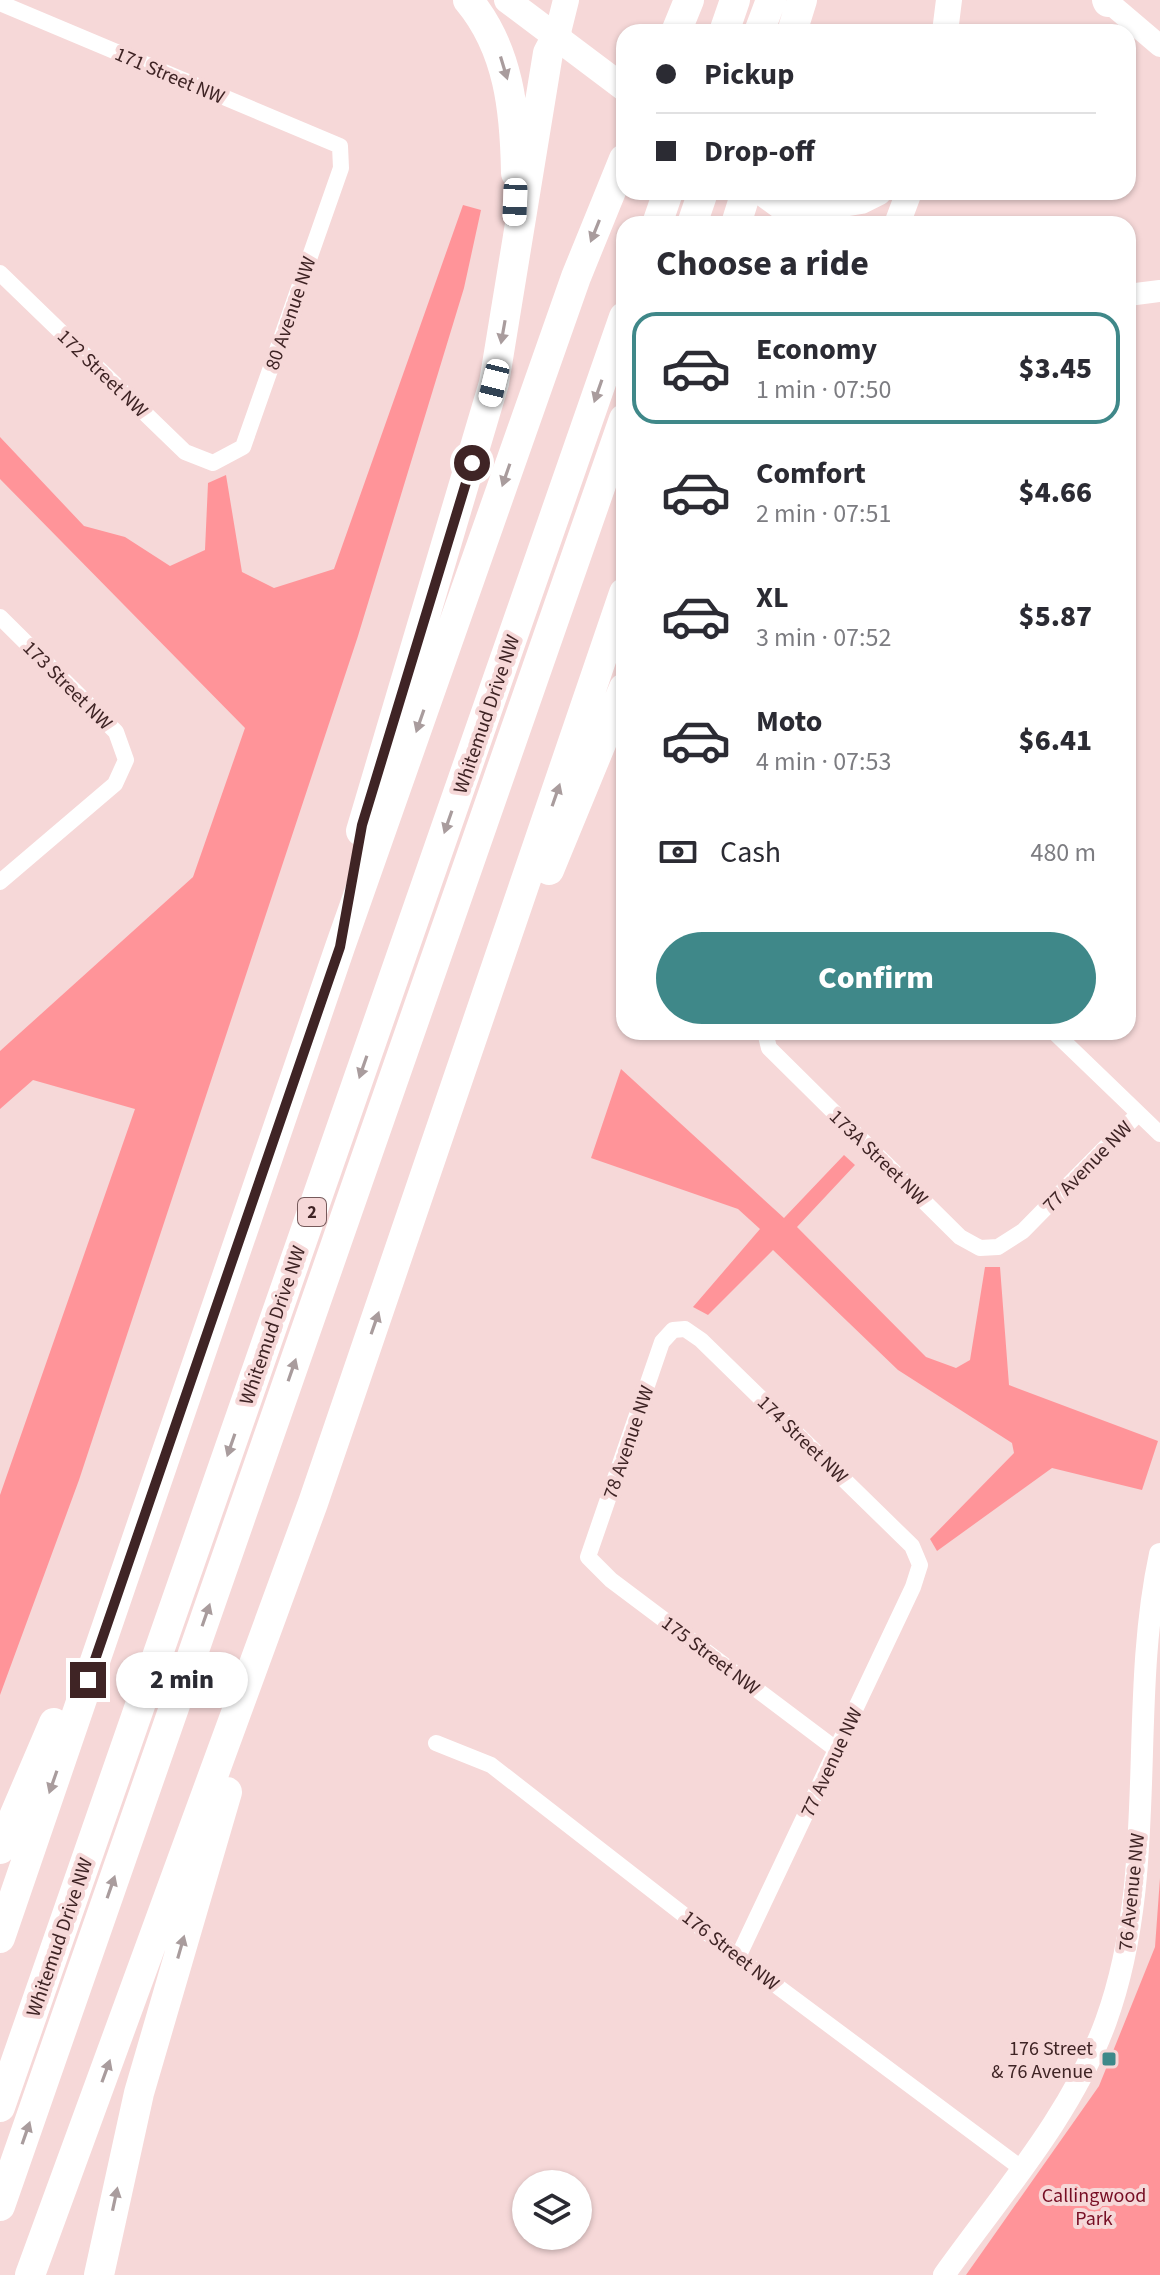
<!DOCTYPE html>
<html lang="en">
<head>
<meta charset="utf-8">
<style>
  body { margin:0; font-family:"Source Sans 3",sans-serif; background:#f7f7f7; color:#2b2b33; height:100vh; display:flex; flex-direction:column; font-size:30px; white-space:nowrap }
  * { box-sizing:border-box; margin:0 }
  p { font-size:26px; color:#7c7c81 }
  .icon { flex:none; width:44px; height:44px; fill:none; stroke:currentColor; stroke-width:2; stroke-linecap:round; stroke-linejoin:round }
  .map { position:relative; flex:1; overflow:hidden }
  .side { position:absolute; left:616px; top:216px; width:520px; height:824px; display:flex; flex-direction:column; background:#fff; border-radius:24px; box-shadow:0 2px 6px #0004 }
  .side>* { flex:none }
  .guide { position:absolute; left:616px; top:24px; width:520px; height:176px; border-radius:24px; box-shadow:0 2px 6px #0004; display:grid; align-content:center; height:176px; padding:0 40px; background:#fff }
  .fabs { position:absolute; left:512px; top:2170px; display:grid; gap:16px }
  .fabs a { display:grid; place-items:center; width:80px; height:80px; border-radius:50%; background:#fff; box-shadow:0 2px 6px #0004; font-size:40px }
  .end { position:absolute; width:36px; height:36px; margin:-18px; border:10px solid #3f2425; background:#fff; box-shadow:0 0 0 4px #fff }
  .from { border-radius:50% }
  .bubble { position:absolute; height:56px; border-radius:28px; background:#fff; box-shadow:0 2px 6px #0004; font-size:26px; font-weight:800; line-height:56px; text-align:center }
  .car { position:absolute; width:24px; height:48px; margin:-24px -12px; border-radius:10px; box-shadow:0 0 6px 2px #0007; background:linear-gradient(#fff 24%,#345 0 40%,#fff 0 76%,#345 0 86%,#fff 0) }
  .guide b { display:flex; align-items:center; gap:28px; height:76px; font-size:30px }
  .guide b+b { border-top:2px solid #e1e1e2 }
  .guide i { width:20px; height:20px; background:#2b2b33 }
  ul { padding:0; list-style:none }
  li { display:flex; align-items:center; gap:24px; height:112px; margin:0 16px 12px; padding:0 24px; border:4px solid transparent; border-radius:24px }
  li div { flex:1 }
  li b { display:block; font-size:30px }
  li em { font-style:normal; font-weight:800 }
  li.selected { border-color:#3f8889 }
  li>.icon { width:72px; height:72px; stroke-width:1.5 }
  h2 { padding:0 40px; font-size:36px; line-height:96px }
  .pay { display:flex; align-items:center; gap:20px; height:88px; padding:0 40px; font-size:30px }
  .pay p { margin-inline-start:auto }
  .action { display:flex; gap:16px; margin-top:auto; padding:16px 40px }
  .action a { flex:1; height:92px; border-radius:48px; background:#3f8889; color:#fff; font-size:32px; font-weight:800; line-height:92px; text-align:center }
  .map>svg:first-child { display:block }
</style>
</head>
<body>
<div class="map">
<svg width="1160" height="2275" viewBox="0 0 1160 2275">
  <rect width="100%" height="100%" fill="#f6d8d8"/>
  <path fill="#ff9499" d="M463 205 481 210 464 288 358 636 79 1480 0 1695V1495L135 1109 33 1080 0 1109V1051L193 877 245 728 0 479V437L84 526 125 537 170 566 205 550 208 483 226 475 242 572 274 588 334 569Z
    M621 1069 784 1218 844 1155 855 1165 797 1227 926 1357 956 1368 970 1360 985 1267H1000L1009 1385 1158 1441 1142 1490 1052 1468 937 1551 930 1539 1014 1453 1012 1443 898 1370 773 1250 708 1315 693 1307 760 1229 738 1209 591 1158Z
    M1160 1878V2275H966L1099 2086 1155 1947Z"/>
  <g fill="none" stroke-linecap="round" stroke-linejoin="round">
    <path stroke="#fff" stroke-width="16" d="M0 3 340 146 341 168 243 447 213 463 185 452 0 273
      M0 617 116 732 126 760 115 784 0 882
      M765 1032 769 1048 960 1237 980 1248 998 1247 1023 1231 1138 1114
      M1054 1032 1160 1134
      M436 1743 491 1765 738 1957 1021 2168
      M738 1957 913 1587 920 1565 912 1546 701 1340 685 1329 673 1330 662 1342 588 1557 611 1580 837 1750"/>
    <path stroke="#fff" stroke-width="22" d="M1106 0 1160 46
      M1128 295 1160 291
      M944 2275C1001 2195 1072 2115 1106 2021 1160 1872 1127 1707 1160 1554"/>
    <path stroke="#fff" stroke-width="26" d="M507 0 624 88
      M945 32 949 0
      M557 36 566 0
      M761 192 802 222
      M788 213 861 201 879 192
      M897 224 909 192"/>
    <path stroke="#fff" stroke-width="30" d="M468 0C509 49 515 111 516 173
      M1107 0 1108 2
      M676 32 689 0
      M724 32 735 0
      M759 32 771 0
      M792 32 802 0
      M657 224 668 192
      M692 224 703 192
      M736 224 746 192
      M361 831 494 383 548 53 557 36
      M549 870 624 688
      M0 1849 54 1723
      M0 1938 340 947 576 277 624 159
      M0 2107 624 317
      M0 2206 624 419
      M30 2275 313 1503 624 593
      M99 2275 139 2093 227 1792"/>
  </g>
  <defs><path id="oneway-solid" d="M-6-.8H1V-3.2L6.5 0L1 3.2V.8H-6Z" transform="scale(2)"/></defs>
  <g fill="#a99c9d">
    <use href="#oneway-solid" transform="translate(504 68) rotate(73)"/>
    <use href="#oneway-solid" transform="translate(595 231) rotate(112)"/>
    <use href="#oneway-solid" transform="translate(503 332) rotate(100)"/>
    <use href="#oneway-solid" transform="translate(598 391) rotate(109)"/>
    <use href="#oneway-solid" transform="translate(506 475) rotate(109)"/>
    <use href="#oneway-solid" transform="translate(420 721) rotate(109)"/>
    <use href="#oneway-solid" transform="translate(556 795) rotate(-71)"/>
    <use href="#oneway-solid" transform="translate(448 822) rotate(109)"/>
    <use href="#oneway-solid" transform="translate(363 1067) rotate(109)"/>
    <use href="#oneway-solid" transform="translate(375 1323) rotate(-71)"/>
    <use href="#oneway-solid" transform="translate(292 1370) rotate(-71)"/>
    <use href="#oneway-solid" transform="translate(231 1445) rotate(109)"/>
    <use href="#oneway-solid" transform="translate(206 1615) rotate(-71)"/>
    <use href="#oneway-solid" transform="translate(53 1782) rotate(109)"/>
    <use href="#oneway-solid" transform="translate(111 1887) rotate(-71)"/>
    <use href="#oneway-solid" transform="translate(181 1947) rotate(-74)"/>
    <use href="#oneway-solid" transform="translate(106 2071) rotate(-70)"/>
    <use href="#oneway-solid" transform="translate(26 2133) rotate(-71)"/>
    <use href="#oneway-solid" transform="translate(115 2199) rotate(-78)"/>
  </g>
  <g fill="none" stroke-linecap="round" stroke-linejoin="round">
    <path stroke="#3f2425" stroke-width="10" d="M88 1680 340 947 362 825 472 463"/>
  </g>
  <rect fill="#3f8889" stroke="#f6d8d8" stroke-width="3" x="1101" y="2051" width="16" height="16" rx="4"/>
  <g text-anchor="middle" stroke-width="8" stroke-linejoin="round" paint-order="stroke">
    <rect fill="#f6d8d8" stroke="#765a5b" stroke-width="2" x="298" y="1198" width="28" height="28" rx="6"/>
    <g font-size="18" font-weight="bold" fill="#3f2425">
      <text x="312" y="1218">2</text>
    </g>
    <g font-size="20" fill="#3f2425" stroke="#f6d8d8">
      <text transform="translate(170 75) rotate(23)" y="7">171 Street NW</text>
      <text transform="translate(290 313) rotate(-71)" y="7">80 Avenue NW</text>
      <text transform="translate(103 373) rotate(44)" y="7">172 Street NW</text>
      <text transform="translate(68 685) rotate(45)" y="7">173 Street NW</text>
      <text transform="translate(486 714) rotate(-71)" y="7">Whitemud Drive NW</text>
      <text transform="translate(879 1157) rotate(44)" y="7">173A Street NW</text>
      <text transform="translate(1087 1166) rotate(-46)" y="7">77 Avenue NW</text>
      <text transform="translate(272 1325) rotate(-71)" y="7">Whitemud Drive NW</text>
      <text transform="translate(803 1439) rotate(44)" y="7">174 Street NW</text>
      <text transform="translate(628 1442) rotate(-71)" y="7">78 Avenue NW</text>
      <text transform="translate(711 1655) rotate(37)" y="7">175 Street NW</text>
      <text transform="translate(831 1762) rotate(-65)" y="7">77 Avenue NW</text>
      <text transform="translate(1131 1892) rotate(-84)" y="7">76 Avenue NW</text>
      <text transform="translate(59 1937) rotate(-71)" y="7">Whitemud Drive NW</text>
      <text transform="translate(731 1950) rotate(38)" y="7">176 Street NW</text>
    </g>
    <g font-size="20" fill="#3f2425" stroke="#f6d8d8" text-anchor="end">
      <text x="1093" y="2055">176 Street<tspan x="1093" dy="23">&amp; 76 Avenue</tspan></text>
    </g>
    <g font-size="20" fill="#770e24" stroke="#f6d8d8">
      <text x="1094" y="2202">Callingwood<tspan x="1094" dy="23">Park</tspan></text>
    </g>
  </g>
</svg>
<div class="fabs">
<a><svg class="icon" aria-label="layers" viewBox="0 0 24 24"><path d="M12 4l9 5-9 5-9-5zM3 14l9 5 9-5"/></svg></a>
</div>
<i class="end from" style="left:472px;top:463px"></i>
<i class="end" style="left:88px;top:1680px"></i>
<div class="bubble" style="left:116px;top:1652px;width:132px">2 min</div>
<i class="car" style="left:515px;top:202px;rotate:182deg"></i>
<i class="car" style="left:494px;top:383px;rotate:194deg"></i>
<div class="guide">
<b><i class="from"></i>Pickup</b>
<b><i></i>Drop-off</b>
</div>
<section class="side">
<h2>Choose a ride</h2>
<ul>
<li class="selected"><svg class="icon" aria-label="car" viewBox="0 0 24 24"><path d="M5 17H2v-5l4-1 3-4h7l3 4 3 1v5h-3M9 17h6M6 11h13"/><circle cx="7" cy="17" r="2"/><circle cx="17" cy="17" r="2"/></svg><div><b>Economy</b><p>1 min · 07:50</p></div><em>$3.45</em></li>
<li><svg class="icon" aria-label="car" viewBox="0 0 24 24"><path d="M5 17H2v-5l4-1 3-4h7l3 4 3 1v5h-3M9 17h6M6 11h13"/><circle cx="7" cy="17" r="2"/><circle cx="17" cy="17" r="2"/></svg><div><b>Comfort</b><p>2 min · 07:51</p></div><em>$4.66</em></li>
<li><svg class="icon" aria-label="car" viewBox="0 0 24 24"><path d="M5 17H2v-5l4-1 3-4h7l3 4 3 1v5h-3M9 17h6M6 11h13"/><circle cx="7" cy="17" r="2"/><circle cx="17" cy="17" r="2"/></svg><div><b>XL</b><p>3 min · 07:52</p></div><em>$5.87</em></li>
<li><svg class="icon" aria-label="car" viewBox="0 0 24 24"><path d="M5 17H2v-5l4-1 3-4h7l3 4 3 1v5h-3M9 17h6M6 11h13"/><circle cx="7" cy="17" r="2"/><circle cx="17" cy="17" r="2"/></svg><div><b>Moto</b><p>4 min · 07:53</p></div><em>$6.41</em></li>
</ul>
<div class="pay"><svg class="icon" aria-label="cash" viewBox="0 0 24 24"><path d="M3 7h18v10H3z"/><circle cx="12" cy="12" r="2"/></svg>Cash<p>480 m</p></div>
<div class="action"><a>Confirm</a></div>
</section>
</div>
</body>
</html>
